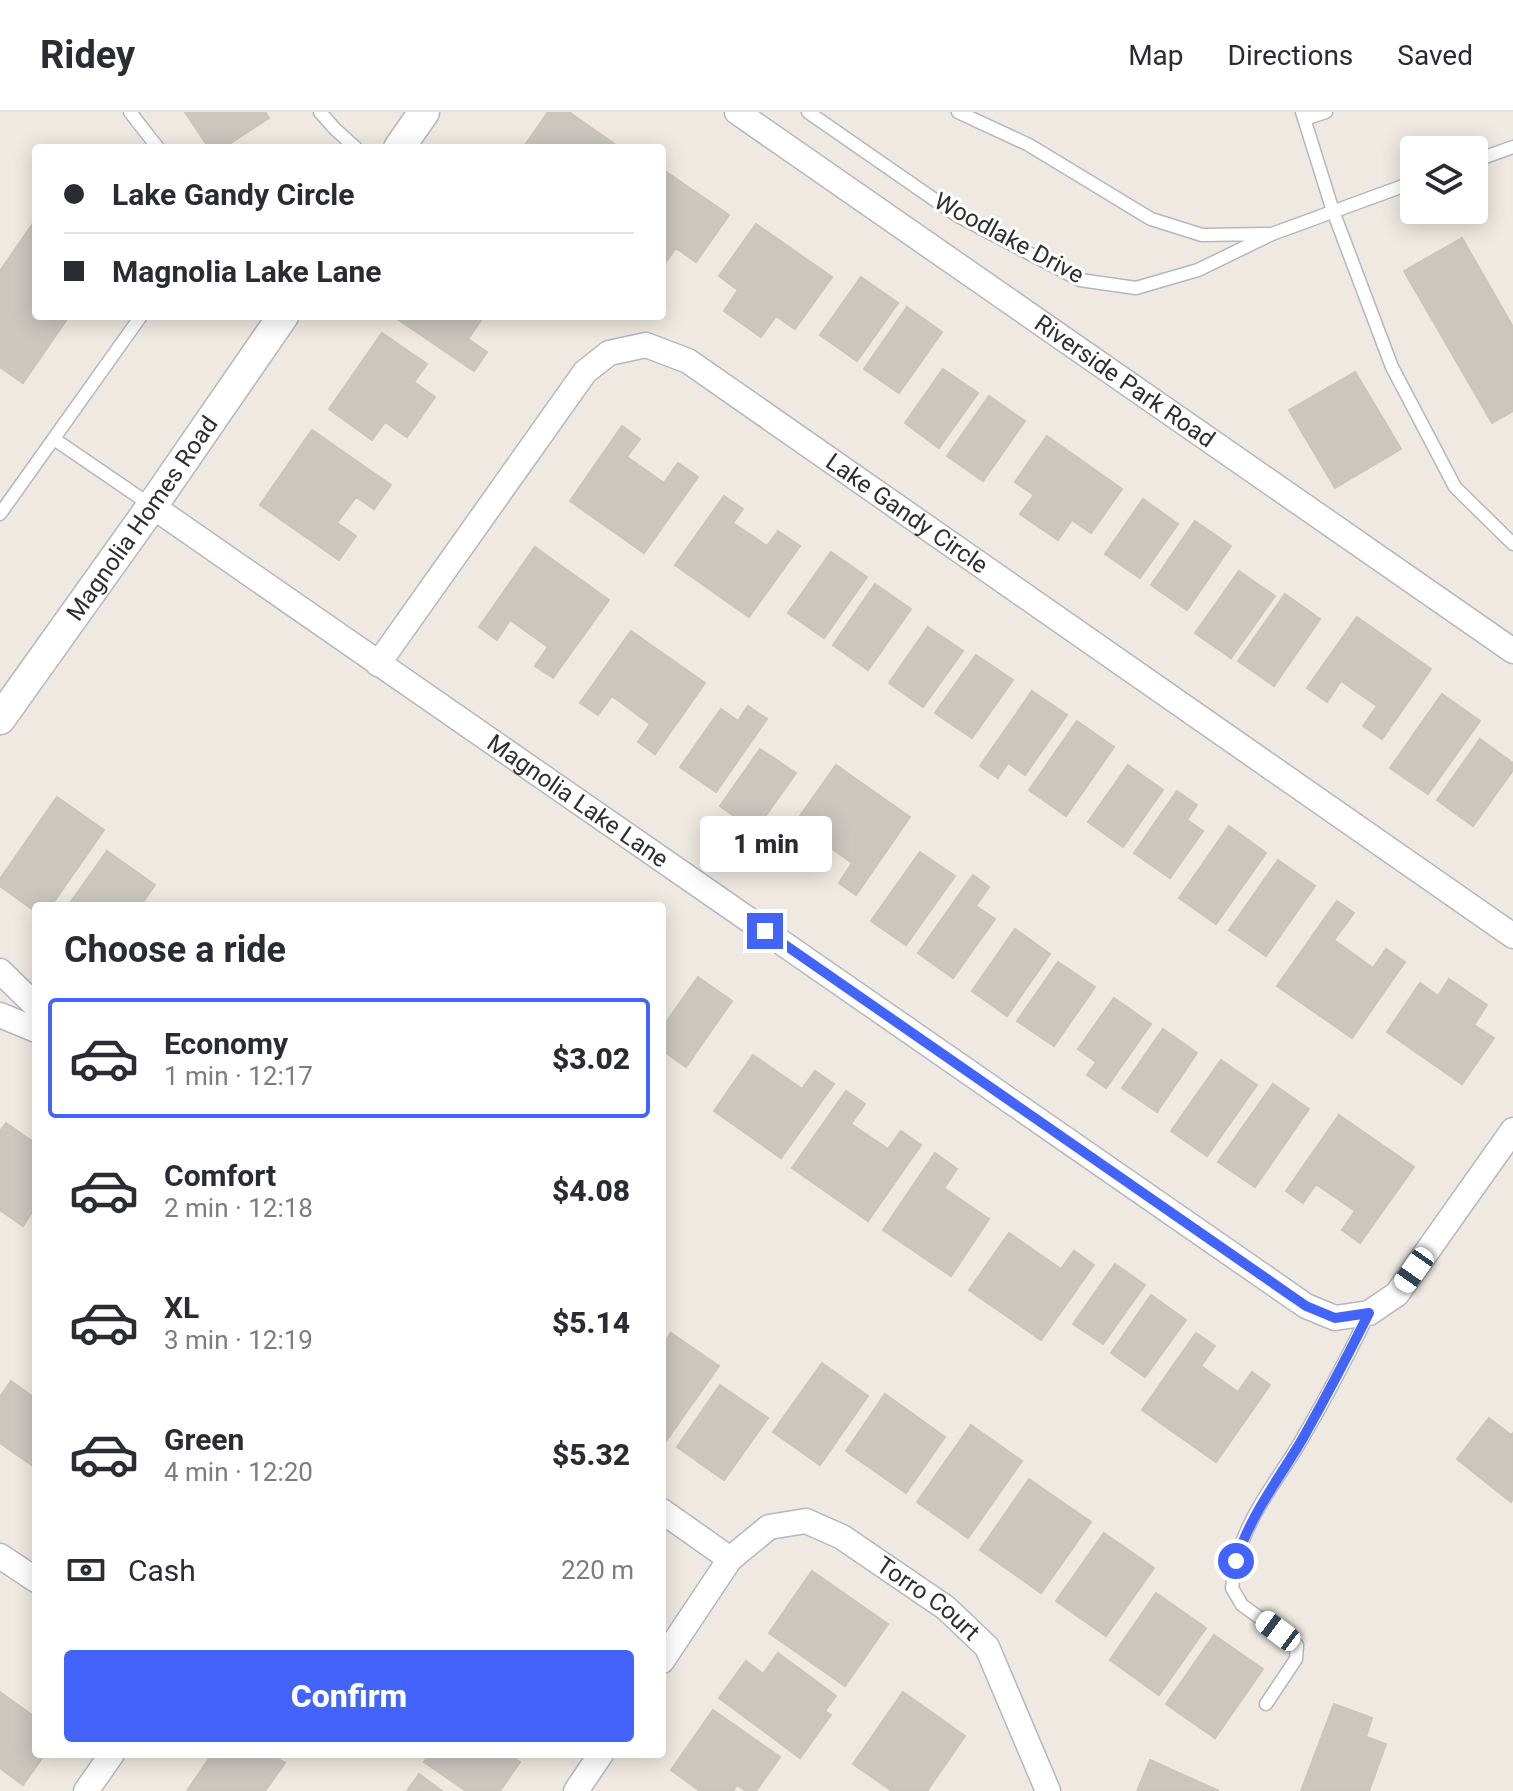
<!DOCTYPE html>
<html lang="en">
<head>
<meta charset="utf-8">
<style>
  body { margin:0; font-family:Roboto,sans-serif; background:#f2f2f3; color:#2b2b33; height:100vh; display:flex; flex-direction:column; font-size:30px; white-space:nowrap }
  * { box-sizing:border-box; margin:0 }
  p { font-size:26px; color:#7c7c81 }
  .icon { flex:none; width:44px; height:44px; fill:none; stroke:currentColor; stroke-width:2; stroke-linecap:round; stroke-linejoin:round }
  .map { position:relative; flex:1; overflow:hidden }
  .side { position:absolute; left:32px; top:790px; width:634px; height:856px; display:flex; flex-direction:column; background:#fff; border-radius:8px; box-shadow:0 4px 20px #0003 }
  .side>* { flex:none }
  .banner { position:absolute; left:32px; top:32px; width:634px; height:176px; border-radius:8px; box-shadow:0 4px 20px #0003; display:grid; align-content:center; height:176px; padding:0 32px; background:#fff }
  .controls { position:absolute; left:1400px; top:24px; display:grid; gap:16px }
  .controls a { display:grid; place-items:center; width:88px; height:88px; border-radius:8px; background:#fff; box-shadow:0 4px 20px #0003; font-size:40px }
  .end { position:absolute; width:36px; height:36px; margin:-18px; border:10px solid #4264fb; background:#fff; box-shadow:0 0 0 4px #fff }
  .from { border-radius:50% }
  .bubble { position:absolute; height:56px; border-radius:8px; background:#fff; box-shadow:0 4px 20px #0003; font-size:26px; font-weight:800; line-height:56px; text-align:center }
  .car { position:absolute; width:24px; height:48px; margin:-24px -12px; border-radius:10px; box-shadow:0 0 6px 2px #0007; background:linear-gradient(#fff 24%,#345 0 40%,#fff 0 76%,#345 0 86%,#fff 0) }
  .banner b { display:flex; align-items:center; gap:28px; height:76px; font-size:30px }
  .banner b+b { border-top:2px solid #e1e1e2 }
  .banner i { width:20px; height:20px; background:#2b2b33 }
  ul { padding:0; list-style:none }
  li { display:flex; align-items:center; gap:24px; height:120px; margin:0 16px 12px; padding:0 16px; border:4px solid transparent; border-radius:8px }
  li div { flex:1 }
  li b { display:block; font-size:30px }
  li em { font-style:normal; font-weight:800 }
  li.on { border-color:#4264fb }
  li>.icon { width:72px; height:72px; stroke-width:1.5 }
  h2 { padding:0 32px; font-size:36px; line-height:96px }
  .pay { display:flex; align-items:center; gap:20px; height:88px; padding:0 32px; font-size:30px }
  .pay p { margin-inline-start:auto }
  .primary-button { display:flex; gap:16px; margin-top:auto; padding:16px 32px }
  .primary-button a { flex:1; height:92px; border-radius:8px; background:#4264fb; color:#fff; font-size:32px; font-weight:800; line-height:92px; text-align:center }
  header { display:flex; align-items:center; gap:48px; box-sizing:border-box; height:112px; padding:0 40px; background:#fff; border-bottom:2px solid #e1e1e2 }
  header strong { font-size:38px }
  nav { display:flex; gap:44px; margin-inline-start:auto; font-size:28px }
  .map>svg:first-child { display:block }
</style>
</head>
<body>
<header>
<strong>Ridey</strong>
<nav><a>Map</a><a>Directions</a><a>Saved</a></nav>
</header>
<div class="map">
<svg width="1513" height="1679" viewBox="0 0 1513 1679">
  <rect width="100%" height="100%" fill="#efe9e1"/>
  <path fill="#cbc7bf" stroke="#cbc5ba" stroke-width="2" d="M185 0H265L269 6 223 36H209Z
    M548 0H569L620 36H523Z
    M662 57 729 103 696 150 676 136 663 154 662 153Z
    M36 107V204H69L23 271 0 255V159Z
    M756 112 832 165 795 217 776 204 761 225 724 199 738 178 719 164Z
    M1462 126 1513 215V299L1492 311 1404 159Z
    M861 165 898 191 857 249 820 223Z
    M907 195 942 220 899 281 864 257Z
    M393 204H484L468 227 487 240 474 259Z
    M382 221 427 252 414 270 435 285 407 325 385 310 372 328 329 297Z
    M943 257 978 281 939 336 905 311Z
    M1355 260 1401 337 1335 376 1289 298Z
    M989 284 1025 309 983 369 947 344Z
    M622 314 640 327 627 345 664 371 678 351 698 365 644 441 570 389Z
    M312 318 391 373 374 397 356 385 337 411 356 424 339 448 260 393Z
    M1047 324 1122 377 1091 421 1072 408 1058 428 1020 402 1034 383 1015 370Z
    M724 384 743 397 733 411 767 434 778 419 800 434 749 505 675 453Z
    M1143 387 1178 412 1140 466 1105 442Z
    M1195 409 1231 434 1187 498 1151 473Z
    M535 435 609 488 553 566 535 554 548 535 510 508 497 528 479 515Z
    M831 440 867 465 824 526 788 501Z
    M1239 459 1275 484 1231 546 1195 521Z
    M875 472 911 497 868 558 833 533Z
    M1285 482 1320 507 1274 574 1238 549Z
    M1357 505 1431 557 1382 627 1363 614 1377 594 1341 569 1327 590 1307 576Z
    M928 515 963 539 923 595 889 571Z
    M631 519 705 571 655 642 638 630 650 612 612 584 598 603 580 591Z
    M976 543 1013 568 972 626 935 601Z
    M1032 579 1067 603 1025 663 1008 651 998 666 980 654Z
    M1442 582 1480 609 1428 682 1390 656Z
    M748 594 767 607 716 680 680 655 721 597 738 609Z
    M1077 609 1114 635 1066 704 1029 678Z
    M1480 627 1513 651V658L1473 714 1437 688Z
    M760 637 796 661 755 719 720 694Z
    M836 653 910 705 856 783 839 771 852 751 814 724 800 744 781 731Z
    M1128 653 1163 678 1123 735 1088 710Z
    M1177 679 1197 693 1187 708 1203 719 1170 766 1134 741Z
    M57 685 104 718 51 794H36V800L0 774V767Z
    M1229 714 1266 741 1216 812 1179 786Z
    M107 739 155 773 140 794H68Z
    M920 740 955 764 906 833 871 809Z
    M1278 748 1315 774 1266 844 1229 818Z
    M973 763 989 775 976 794 995 807 953 866 918 841Z
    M1337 789 1354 801 1334 828 1373 856 1386 837 1405 850 1352 926 1277 874Z
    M1015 817 1050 842 1007 904 972 879Z
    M1058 850 1095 875 1054 934 1017 909Z
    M698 865 732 889 686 955 662 938V916Z
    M1449 867 1487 893 1474 913 1494 926 1462 972 1387 920 1420 871 1438 884Z
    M1114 886 1151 912 1106 976 1087 963 1096 950 1078 937Z
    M1163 917 1197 941 1157 1000 1122 976Z
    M753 943 802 977 815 959 834 972 781 1046 714 999Z
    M1221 948 1257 973 1207 1044 1171 1019Z
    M1273 972 1309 997 1255 1075 1218 1050Z
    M846 979 865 992 851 1012 888 1037 901 1019 921 1033 868 1109 792 1056Z
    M1339 1003 1414 1055 1360 1131 1342 1118 1355 1099 1316 1072 1303 1091 1286 1079Z
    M6 1011 36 1032V1094L23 1114 0 1098V1019Z
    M935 1041 957 1057 944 1076 989 1107 951 1164 883 1118Z
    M1009 1121 1061 1157 1074 1139 1094 1153 1041 1228 969 1178Z
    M1115 1152 1145 1173 1103 1232 1073 1212Z
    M1151 1183 1186 1208 1145 1265 1111 1241Z
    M671 1221 719 1254 666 1329 662 1326V1234Z
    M1196 1221 1215 1234 1201 1254 1238 1280 1252 1260 1270 1273 1216 1350 1142 1298Z
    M822 1251 868 1284 820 1353 773 1320Z
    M11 1269 36 1287V1356L0 1331V1285Z
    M720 1273 768 1306 724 1368 677 1335Z
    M885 1282 945 1325 906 1381 846 1339Z
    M1489 1306 1511 1323 1513 1321V1387L1511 1390 1457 1347Z
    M971 1313 1022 1349 968 1426 917 1390Z
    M1029 1367 1091 1410 1041 1481 980 1438Z
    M1104 1421 1154 1456 1106 1524 1056 1489Z
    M812 1459 888 1512 845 1574 769 1521Z
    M1156 1481 1206 1516 1159 1583 1110 1548Z
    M1214 1523 1263 1557 1215 1626 1166 1592Z
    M778 1541 836 1584 825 1599 831 1603 800 1646 719 1586 746 1549 763 1562Z
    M0 1580 36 1606V1642H45L23 1673 0 1656Z
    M903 1580 965 1624 927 1679H892L853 1652Z
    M1334 1592 1372 1606 1366 1625 1386 1632 1369 1679H1301Z
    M713 1598 780 1645 756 1679H746L737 1673 733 1679H700L671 1658Z
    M212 1642H272L285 1651 265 1679H187Z
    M429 1642H509L520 1650 500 1679H466L424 1650Z
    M1150 1648 1219 1679H1137Z
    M419 1662 442 1679H407Z"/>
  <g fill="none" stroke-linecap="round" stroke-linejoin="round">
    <defs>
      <path id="service" d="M130 0 158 36
        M320 0 335 17 356 36
        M808 0 958 104 1080 168 1136 176 1198 158 1272 122 1414 70
        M958 0 1029 33 1151 107 1202 123 1268 122
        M1302 0 1333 99 1392 255 1455 375 1513 432
        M1305 7 1326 0
        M1474 49 1513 35
        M54 327 152 394
        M0 402 141 204
        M1266 1592 1296 1547 1297 1533 1242 1493 1232 1476C1234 1460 1237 1443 1243 1428 1257 1391 1283 1360 1302 1327 1326 1286 1348 1244 1369 1201"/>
      <g id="minor">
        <path id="s1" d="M737 0 1513 539"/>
        <path id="s2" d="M152 394 1306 1194 1335 1206 1369 1201 1397 1182 1513 1018"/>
        <path id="s3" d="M378 552 585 260 609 241 646 233 688 249 1513 824"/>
        <path d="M0 859 36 894"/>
        <path d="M0 903 36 918"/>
        <path d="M662 1399 730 1447"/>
        <path d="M0 1444 36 1468"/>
        <path id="s4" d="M662 1549 730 1447 769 1415 806 1409 842 1425 946 1496 987 1535 1048 1679"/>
        <path d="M86 1679 112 1642"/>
        <path d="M576 1679 601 1642"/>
      </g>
      <g id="tertiary">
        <path d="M399 36 424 0"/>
        <path id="s5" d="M0 607 152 394 283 204"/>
      </g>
    </defs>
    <use href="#service" stroke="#b4b7c1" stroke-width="15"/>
    <use href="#minor" stroke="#b4b7c1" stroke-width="27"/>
    <use href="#tertiary" stroke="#b4b7c1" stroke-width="33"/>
    <use href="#service" stroke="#fff" stroke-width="12"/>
    <use href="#minor" stroke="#fff" stroke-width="24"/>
    <use href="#tertiary" stroke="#fff" stroke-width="30"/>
  </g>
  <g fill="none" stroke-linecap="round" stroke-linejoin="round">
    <path stroke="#4264fb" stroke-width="10" d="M765 819 1306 1194 1335 1206 1369 1201C1348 1243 1326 1285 1303 1326 1279 1367 1250 1403 1236 1449"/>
  </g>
  <g text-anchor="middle" stroke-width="6" stroke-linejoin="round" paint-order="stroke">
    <g font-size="24" fill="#2e2e2e" stroke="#fff">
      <text transform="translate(1009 126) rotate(28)" y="8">Woodlake Drive</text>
      <text dy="8" stroke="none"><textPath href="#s1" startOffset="472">Riverside Park Road</textPath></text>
      <text dy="8" stroke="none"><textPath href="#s3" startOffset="738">Lake Gandy Circle</textPath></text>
      <text dy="8" stroke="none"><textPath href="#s5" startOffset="246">Magnolia Homes Road</textPath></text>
      <text dy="8" stroke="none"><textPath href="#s2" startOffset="518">Magnolia Lake Lane</textPath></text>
      <text dy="8" stroke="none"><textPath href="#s4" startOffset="356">Torro Court</textPath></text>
    </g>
  </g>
</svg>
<div class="controls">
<a><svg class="icon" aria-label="layers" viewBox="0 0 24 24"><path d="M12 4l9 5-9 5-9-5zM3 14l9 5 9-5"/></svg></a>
</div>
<i class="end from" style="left:1236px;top:1449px"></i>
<i class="end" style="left:765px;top:819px"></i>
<div class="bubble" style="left:700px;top:704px;width:132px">1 min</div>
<i class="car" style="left:1414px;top:1158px;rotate:215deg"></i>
<i class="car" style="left:1278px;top:1519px;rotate:307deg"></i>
<div class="banner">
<b><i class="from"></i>Lake Gandy Circle</b>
<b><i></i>Magnolia Lake Lane</b>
</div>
<section class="side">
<h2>Choose a ride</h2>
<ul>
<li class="on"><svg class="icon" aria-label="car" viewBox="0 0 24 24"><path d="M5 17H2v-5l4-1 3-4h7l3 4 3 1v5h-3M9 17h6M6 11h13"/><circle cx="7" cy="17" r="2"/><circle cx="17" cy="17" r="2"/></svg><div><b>Economy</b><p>1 min · 12:17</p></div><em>$3.02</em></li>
<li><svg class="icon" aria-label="car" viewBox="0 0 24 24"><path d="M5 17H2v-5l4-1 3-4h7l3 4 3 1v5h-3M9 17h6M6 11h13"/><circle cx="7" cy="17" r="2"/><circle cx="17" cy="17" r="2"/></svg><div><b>Comfort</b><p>2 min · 12:18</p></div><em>$4.08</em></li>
<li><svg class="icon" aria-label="car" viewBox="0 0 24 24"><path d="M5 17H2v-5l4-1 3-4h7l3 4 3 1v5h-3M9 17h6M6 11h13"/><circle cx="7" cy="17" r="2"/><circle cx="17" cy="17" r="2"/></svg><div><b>XL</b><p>3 min · 12:19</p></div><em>$5.14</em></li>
<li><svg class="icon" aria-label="car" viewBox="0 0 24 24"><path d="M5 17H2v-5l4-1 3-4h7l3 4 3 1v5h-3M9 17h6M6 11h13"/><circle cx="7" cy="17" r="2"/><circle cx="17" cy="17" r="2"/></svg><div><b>Green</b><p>4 min · 12:20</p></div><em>$5.32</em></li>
</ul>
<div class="pay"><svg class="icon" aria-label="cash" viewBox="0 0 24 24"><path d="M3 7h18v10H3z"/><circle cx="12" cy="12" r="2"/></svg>Cash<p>220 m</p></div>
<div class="primary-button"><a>Confirm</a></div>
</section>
</div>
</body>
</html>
